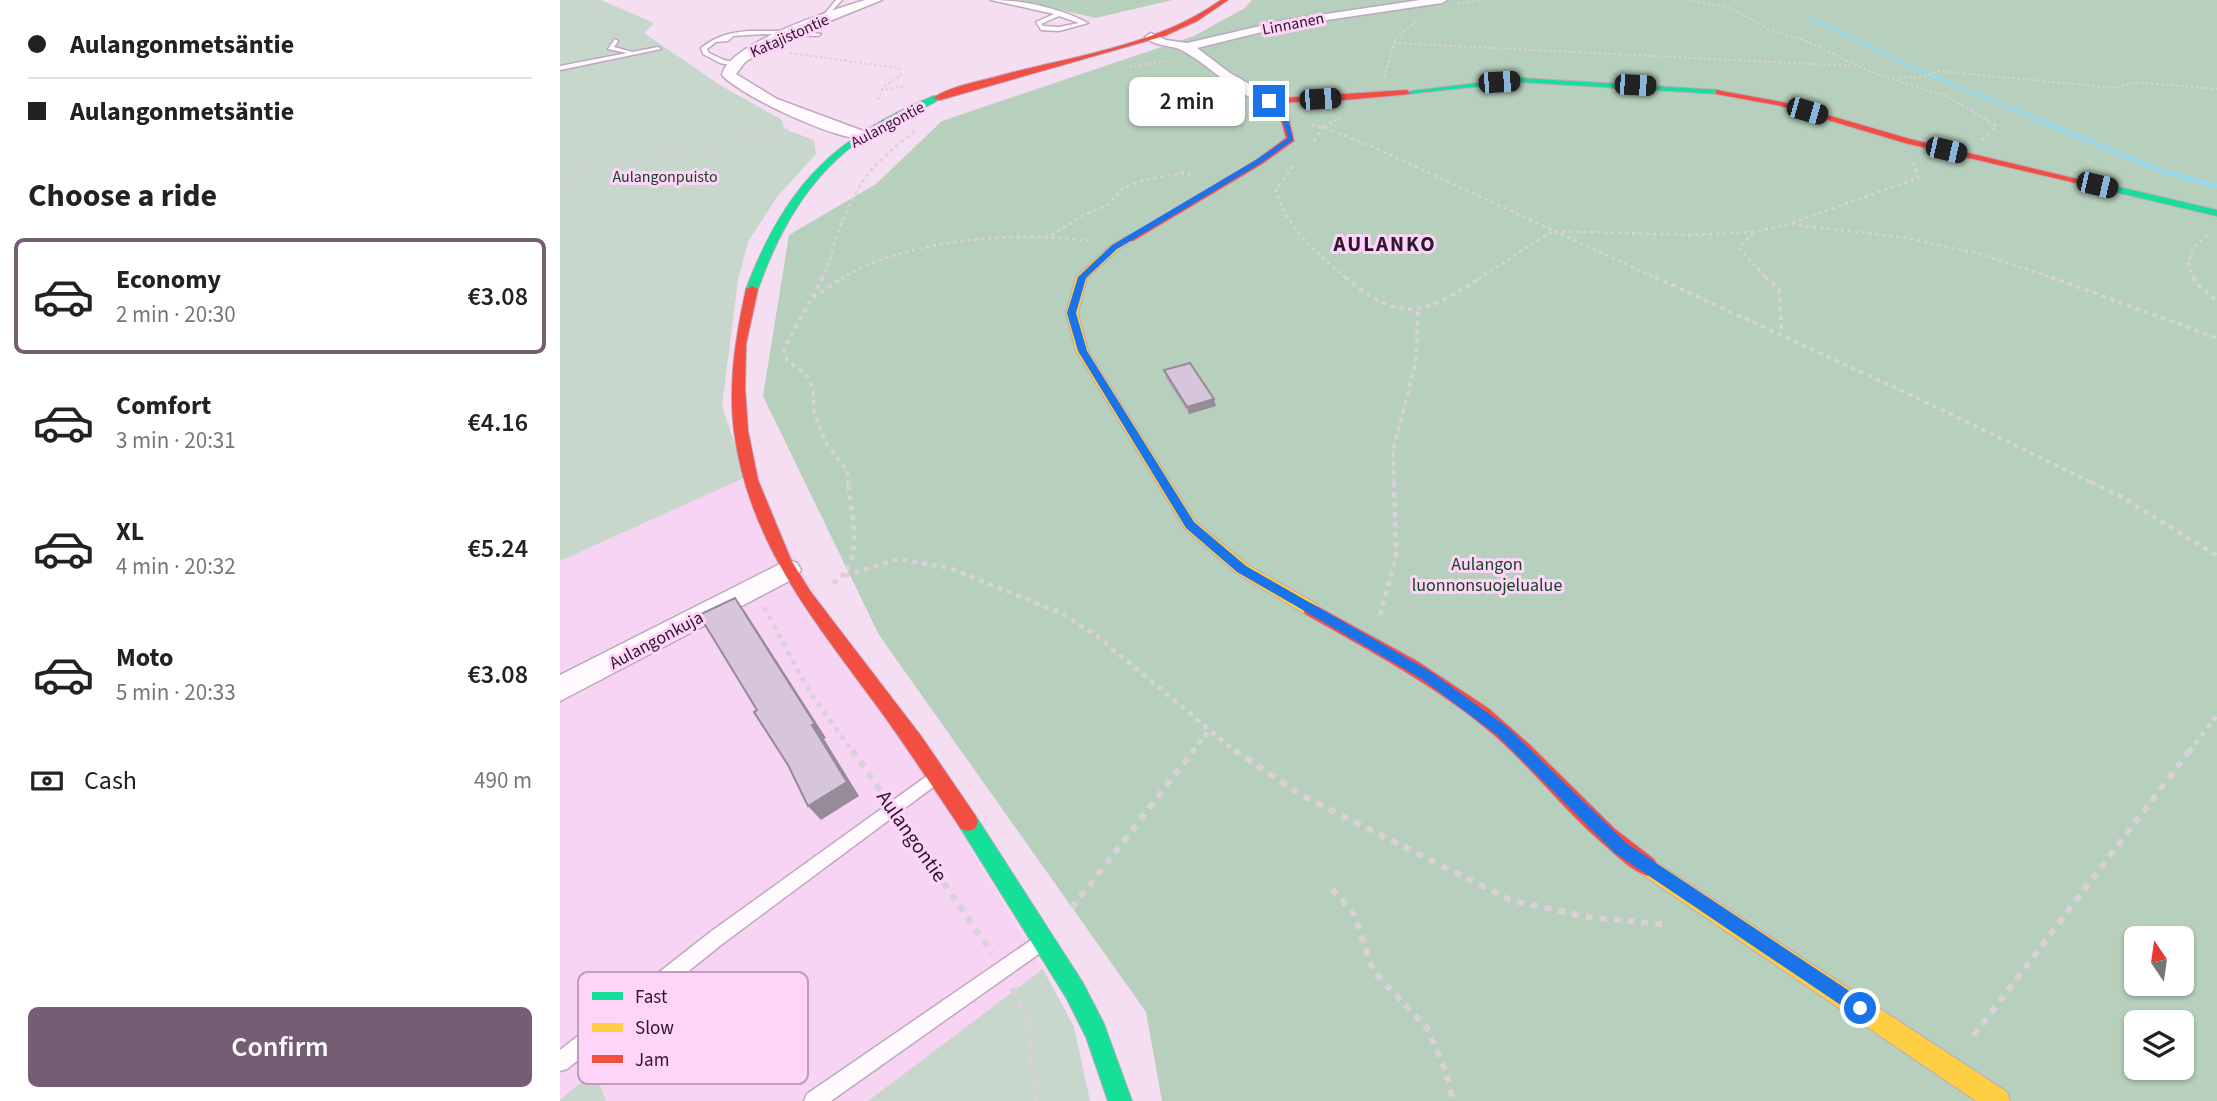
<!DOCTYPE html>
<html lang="en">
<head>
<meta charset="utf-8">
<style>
  body { margin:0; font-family:"Source Sans 3",sans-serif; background:#f2f2f2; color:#222; height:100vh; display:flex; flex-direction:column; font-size:26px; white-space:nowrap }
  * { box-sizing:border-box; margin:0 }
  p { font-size:23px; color:#767676 }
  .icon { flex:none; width:38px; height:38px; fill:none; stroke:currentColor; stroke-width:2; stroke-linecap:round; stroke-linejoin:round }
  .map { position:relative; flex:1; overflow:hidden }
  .drawer { display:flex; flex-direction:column; background:#fff; width:560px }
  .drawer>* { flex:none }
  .hud { display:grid; align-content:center; height:154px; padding:0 28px; background:#fff }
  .needle { width:46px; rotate:347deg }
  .controls { position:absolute; left:1564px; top:926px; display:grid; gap:14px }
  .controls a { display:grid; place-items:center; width:70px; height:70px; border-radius:10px; background:#fff; box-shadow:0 2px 5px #0004; font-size:35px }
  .end { position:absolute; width:32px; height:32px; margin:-16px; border:9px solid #1a73e8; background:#fff; box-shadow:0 0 0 4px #fff }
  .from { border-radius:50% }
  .bubble { position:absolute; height:49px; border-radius:10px; background:#fff; box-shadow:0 2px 5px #0004; font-size:23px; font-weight:600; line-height:49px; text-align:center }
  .car { position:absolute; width:21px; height:42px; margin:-21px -10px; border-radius:9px; box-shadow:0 0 5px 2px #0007; background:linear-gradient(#222 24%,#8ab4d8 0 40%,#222 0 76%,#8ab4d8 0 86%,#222 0) }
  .hud b { display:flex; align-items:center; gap:24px; height:66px; font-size:26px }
  .hud b+b { border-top:2px solid #e0e0e0 }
  .hud i { width:18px; height:18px; background:#222 }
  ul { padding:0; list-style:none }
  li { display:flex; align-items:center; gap:21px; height:116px; margin:0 14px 10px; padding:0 14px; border:4px solid transparent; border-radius:10px }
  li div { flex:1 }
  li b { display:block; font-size:26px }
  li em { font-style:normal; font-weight:600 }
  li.on { border-color:#755d73 }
  li>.icon { width:63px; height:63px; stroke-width:1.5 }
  h2 { padding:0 28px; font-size:32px; line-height:84px }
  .pay { display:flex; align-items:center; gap:18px; height:77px; padding:0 28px; font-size:26px }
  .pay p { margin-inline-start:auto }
  .button { display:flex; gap:14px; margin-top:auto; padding:14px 28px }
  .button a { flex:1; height:80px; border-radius:10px; background:#755d73; color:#fff; font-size:28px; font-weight:600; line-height:80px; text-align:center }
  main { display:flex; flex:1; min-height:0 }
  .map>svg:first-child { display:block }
</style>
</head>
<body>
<main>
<section class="drawer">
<div class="hud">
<b><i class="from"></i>Aulangonmetsäntie</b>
<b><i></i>Aulangonmetsäntie</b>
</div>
<h2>Choose a ride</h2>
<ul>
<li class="on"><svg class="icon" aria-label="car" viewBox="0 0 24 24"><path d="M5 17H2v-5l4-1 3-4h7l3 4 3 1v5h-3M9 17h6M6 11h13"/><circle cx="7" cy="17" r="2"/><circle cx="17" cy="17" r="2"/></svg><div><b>Economy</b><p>2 min · 20:30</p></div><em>€3.08</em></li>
<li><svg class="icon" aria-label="car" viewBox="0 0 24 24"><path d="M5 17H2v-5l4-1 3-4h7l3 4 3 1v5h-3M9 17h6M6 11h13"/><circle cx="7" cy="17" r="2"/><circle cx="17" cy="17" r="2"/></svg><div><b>Comfort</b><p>3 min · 20:31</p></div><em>€4.16</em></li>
<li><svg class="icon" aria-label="car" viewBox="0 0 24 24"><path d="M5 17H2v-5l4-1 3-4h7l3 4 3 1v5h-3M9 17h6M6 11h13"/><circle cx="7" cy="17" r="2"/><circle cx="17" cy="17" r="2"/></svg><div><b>XL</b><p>4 min · 20:32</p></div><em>€5.24</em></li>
<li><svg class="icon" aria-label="car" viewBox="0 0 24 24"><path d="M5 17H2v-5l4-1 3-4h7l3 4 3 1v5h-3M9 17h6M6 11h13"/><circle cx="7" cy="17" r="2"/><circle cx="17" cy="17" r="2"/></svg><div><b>Moto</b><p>5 min · 20:33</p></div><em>€3.08</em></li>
</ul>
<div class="pay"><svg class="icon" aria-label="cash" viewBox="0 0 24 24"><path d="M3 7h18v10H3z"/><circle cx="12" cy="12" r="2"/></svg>Cash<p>490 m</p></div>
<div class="button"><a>Confirm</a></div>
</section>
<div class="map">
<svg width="1657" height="1101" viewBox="0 0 1657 1101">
  <rect width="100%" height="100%" fill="#f5def2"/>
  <path fill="#f7d4f3" d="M186 477 483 969 308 1101H0V561Z"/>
  <path fill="#c8d7cb" d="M0 0H41L94 23 84 33 160 85 222 120 224 129 254 140 256 154 217 197 188 242 178 280 162 406 186 477 0 561Z
    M483 969 514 1027 530 1101H308Z
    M34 1071 46 1101H0V1100Z"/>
  <path fill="#b7cfbd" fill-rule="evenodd" d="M458 0H612L536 18Z
    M692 0H1657V1101H602L586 1012 319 635 203 396 229 235 316 184 382 121 634 36 685 8ZM1577 938H1622V984H1577ZM1577 1022H1622V1068H1577Z"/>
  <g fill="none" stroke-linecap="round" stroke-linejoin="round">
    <path stroke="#99d9eb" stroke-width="3.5" d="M1251 18 1361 71 1482 121"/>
    <path stroke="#99d9eb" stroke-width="5" d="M1478 120 1602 171 1657 186"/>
    <defs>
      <path id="lane" d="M276 0H282L261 23H257Z
        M431 0C463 0 500 8 528 23L499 31 481 30 476 22 494 14ZM499 16 519 23 499 27 483 26 481 24Z
        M188 31H235L261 34 258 36 204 34 173 36 168 41 156 42 147 49 149 53 164 60 176 63 174 66 160 63 143 54 141 48C156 36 169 33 188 31Z
        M55 39 58 41 54 47 72 52 98 47 101 49 0 70V66L67 53 48 49Z
        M371 773 376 775 379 780 376 785 161 945 7 1069 0 1071V1050L149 933Z
        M477 936 483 939 486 945 483 951 271 1101H244L247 1094Z"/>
      <path id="street" d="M305 0H322L220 41 185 62 176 74 217 99 306 132 308 135 306 138C282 144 179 95 162 75 168 43 275 9 305 0Z
        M860 0H887L882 3 726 26 637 48 670 73 714 98 716 101 709 105C677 96 653 68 625 52 613 44 597 48 585 37L591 33 606 40 627 43 726 20Z
        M228 560 237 563 241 570 237 577 0 701V675Z"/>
      <path id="fast" d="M960 78 1159 90 1163 92 1159 94 960 82 847 94 843 92Z
        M374 96 381 98C363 111 338 117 318 129 256 164 221 224 198 289L188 291 186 289C225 187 273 137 374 96Z
        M1550 185 1657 210V216L1547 190V186Z
        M408 813 415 815 523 983 544 1024 572 1101H548L526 1037 507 999 401 829 398 822 401 815Z"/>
      <path id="slow" d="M565 237 574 239 559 249 527 278 518 313 528 351 635 521 688 565 757 604 759 609 757 614H745L676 573 625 529 516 351 506 313 516 277 551 245Z
        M1087 856 1447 1092 1450 1101H1416L1080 873 1076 866 1080 859Z"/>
      <path id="jam" d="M661 0H668L637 21 604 36 380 100 373 98C391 86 418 82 439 76 513 56 597 46 661 0Z
        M847 90 850 94 785 100 715 103 729 119 734 141 702 164 573 241 564 239 696 160 726 138 721 120 706 103V99Z
        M1156 90 1222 102 1350 139 1555 188 1550 191 1345 143 1221 106 1156 94Z
        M192 286 198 289 186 344 185 388 188 431 198 480 231 560 250 591 361 736 415 815 418 822 415 829 408 831 401 829C373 787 346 746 317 706 253 619 189 543 174 431 168 382 176 336 186 289Z
        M751 603 857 661 928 708 968 743 1055 829 1094 859 1098 866 1094 873 1087 876C1072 870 1060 859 1048 848 1007 814 974 770 934 735 877 686 810 651 745 614L743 609 745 604Z"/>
    </defs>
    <use href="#lane" stroke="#bea8bc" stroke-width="3"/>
    <use href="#street" stroke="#bea8bc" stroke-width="3"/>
    <use href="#fast" stroke="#bea8bc" stroke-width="2"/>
    <use href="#slow" stroke="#bea8bc" stroke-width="2"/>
    <use href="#jam" stroke="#bea8bc" stroke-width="2"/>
    <path stroke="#d9d1d8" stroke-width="2" stroke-dasharray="2.5 2.5" stroke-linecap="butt" d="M1128 0 1171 8 1208 29 1246 41 1311 72 1386 96 1429 121
      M897 4 920 0
      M834 43 1295 66
      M230 53 339 68 341 75 323 87 317 102
      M569 67 605 61
      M824 77 836 38 857 21
      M1339 77 1357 78 1378 71 1556 88 1574 82 1657 89
      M321 90 347 86
      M774 121 780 118"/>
    <path stroke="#d9d1d8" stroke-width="2.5" stroke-dasharray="3.5 3.5" stroke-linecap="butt" d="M751 125 763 127 813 147 1098 279
      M763 127 777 120
      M1422 140 1437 126 1426 120
      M754 141 763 127
      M733 166 716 190C726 228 758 254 787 279
      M0 178 228 129
      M1232 223 1358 178 1353 161
      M1193 232 1179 248 1207 279
      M491 235 522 216 549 204 563 188 584 180 623 173 632 175
      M262 279C271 263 273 244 280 227 301 176 312 165 355 131
      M281 279C340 240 459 230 528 241
      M918 279 993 231 1131 235 1194 232 1229 224 1347 238 1420 254 1496 279
      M1634 279 1628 263 1633 248 1651 232"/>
    <path stroke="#d9d1d8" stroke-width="3.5" stroke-dasharray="4.5 4.5" stroke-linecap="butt" d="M263 277 224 349 227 360 244 373 253 388 254 412 266 443 287 470 288 484
      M785 277C841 324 864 315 921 277
      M1095 277 1351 395 1535 484
      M1205 277 1219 289 1222 334
      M1491 277 1657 338
      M1634 277 1636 283 1657 301
      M253 298 283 277
      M834 484 833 451 856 361 858 310"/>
    <path stroke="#d9d1d8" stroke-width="4.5" stroke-dasharray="5 5" stroke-linecap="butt" d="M1531 482 1560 496 1657 556
      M285 576 337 559 390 568 503 614 537 636 676 752
      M273 583C306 564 291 514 288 482
      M204 607 249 691 293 752
      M820 615 836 557 834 482
      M632 752 650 729
      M1629 752 1657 715"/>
    <path stroke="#d9d1d8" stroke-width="6" stroke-dasharray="7 7" stroke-linecap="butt" d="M292 750 323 794
      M674 750 741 795 950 900 1028 917 1107 925
      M344 825 432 953
      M772 889 794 914 814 972 867 1028 886 1072 893 1101
      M512 908 634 750
      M452 988 467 1021 477 1101
      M1414 1035 1630 750"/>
    <use href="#lane" fill="#fefafd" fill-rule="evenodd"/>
    <use href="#street" fill="#fefafd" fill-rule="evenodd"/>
    <use href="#fast" fill="#16e098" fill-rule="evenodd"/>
    <use href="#slow" fill="#ffcf43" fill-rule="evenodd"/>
    <use href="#jam" fill="#f24e42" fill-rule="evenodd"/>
  </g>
  <path fill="#b9aabc" d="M604 370 656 406 629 414 606 378Z"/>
  <path fill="#968b99" d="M654 399 656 406 629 414 627 407Z
    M175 598 186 613 266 738 264 739 299 796 261 820 248 806Z"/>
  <path fill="#d7c6db" stroke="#968b99" stroke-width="2" d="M630 363 654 399 627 407 604 370Z
    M175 598 255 724 252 725 287 782 248 806 228 765 194 712 197 710 139 615Z"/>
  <path fill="#1a73e8" d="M711 100 728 119 733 140 701 163 557 249 526 278 516 313 527 351 634 522 686 566 871 672 947 727 1066 843 1306 1002 1308 1008 1306 1014 1300 1016 1294 1014 1055 853 937 735 862 679 677 572 626 528 518 351 507 313 518 277 552 245 696 160 728 138 722 119 706 101Z"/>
  <g text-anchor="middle" stroke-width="6" stroke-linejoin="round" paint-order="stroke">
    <g font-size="16" fill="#30172e" stroke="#fed5f9">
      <text transform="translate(733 23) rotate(-11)" y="6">Linnanen</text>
      <text transform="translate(229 35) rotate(-24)" y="6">Katajistontie</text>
      <text transform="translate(327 124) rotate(-28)" y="6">Aulangontie</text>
    </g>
    <g font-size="16" fill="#174423" stroke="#fed5f9">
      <text x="105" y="182">Aulangonpuisto</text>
    </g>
    <g font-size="18" fill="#174423" stroke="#fed5f9">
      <text x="927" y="570">Aulangon<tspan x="927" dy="21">luonnonsuojelualue</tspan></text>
    </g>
    <g font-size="18" fill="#30172e" stroke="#fed5f9">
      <text transform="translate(96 640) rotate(-28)" y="6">Aulangonkuja</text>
    </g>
    <g font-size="21" font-weight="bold" letter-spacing="2" fill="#30172e" stroke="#fed5f9">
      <text x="825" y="251">AULANKO</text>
    </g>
    <g font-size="21" fill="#30172e" stroke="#fed5f9">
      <text transform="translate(352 836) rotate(55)" y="7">Aulangontie</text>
    </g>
  </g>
  <rect x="18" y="972" width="230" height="112" rx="10" fill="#fed5f9" stroke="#c09cbc" stroke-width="2"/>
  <rect x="32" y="992" width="31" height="8" fill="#16e098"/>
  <rect x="32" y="1023" width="31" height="9" fill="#ffcf43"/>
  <rect x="32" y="1055" width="31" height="8" fill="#f24e42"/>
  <g font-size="19" fill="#30172e">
    <text x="75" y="1003">Fast</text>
    <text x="75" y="1034">Slow</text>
    <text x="75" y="1066">Jam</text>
  </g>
</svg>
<div class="controls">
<a><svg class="needle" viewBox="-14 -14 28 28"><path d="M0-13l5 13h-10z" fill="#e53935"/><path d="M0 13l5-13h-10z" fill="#767676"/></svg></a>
<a><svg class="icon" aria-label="layers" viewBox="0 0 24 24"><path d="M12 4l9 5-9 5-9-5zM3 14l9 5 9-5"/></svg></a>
</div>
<i class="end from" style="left:1300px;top:1008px"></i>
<i class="end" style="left:709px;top:101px"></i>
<div class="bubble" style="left:569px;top:77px;width:116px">2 min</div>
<i class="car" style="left:939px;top:82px;rotate:86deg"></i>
<i class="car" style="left:1075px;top:85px;rotate:93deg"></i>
<i class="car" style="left:760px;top:99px;rotate:87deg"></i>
<i class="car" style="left:1247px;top:111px;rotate:106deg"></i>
<i class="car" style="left:1386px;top:150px;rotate:103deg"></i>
<i class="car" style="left:1537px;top:185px;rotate:103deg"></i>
</div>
</main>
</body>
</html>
